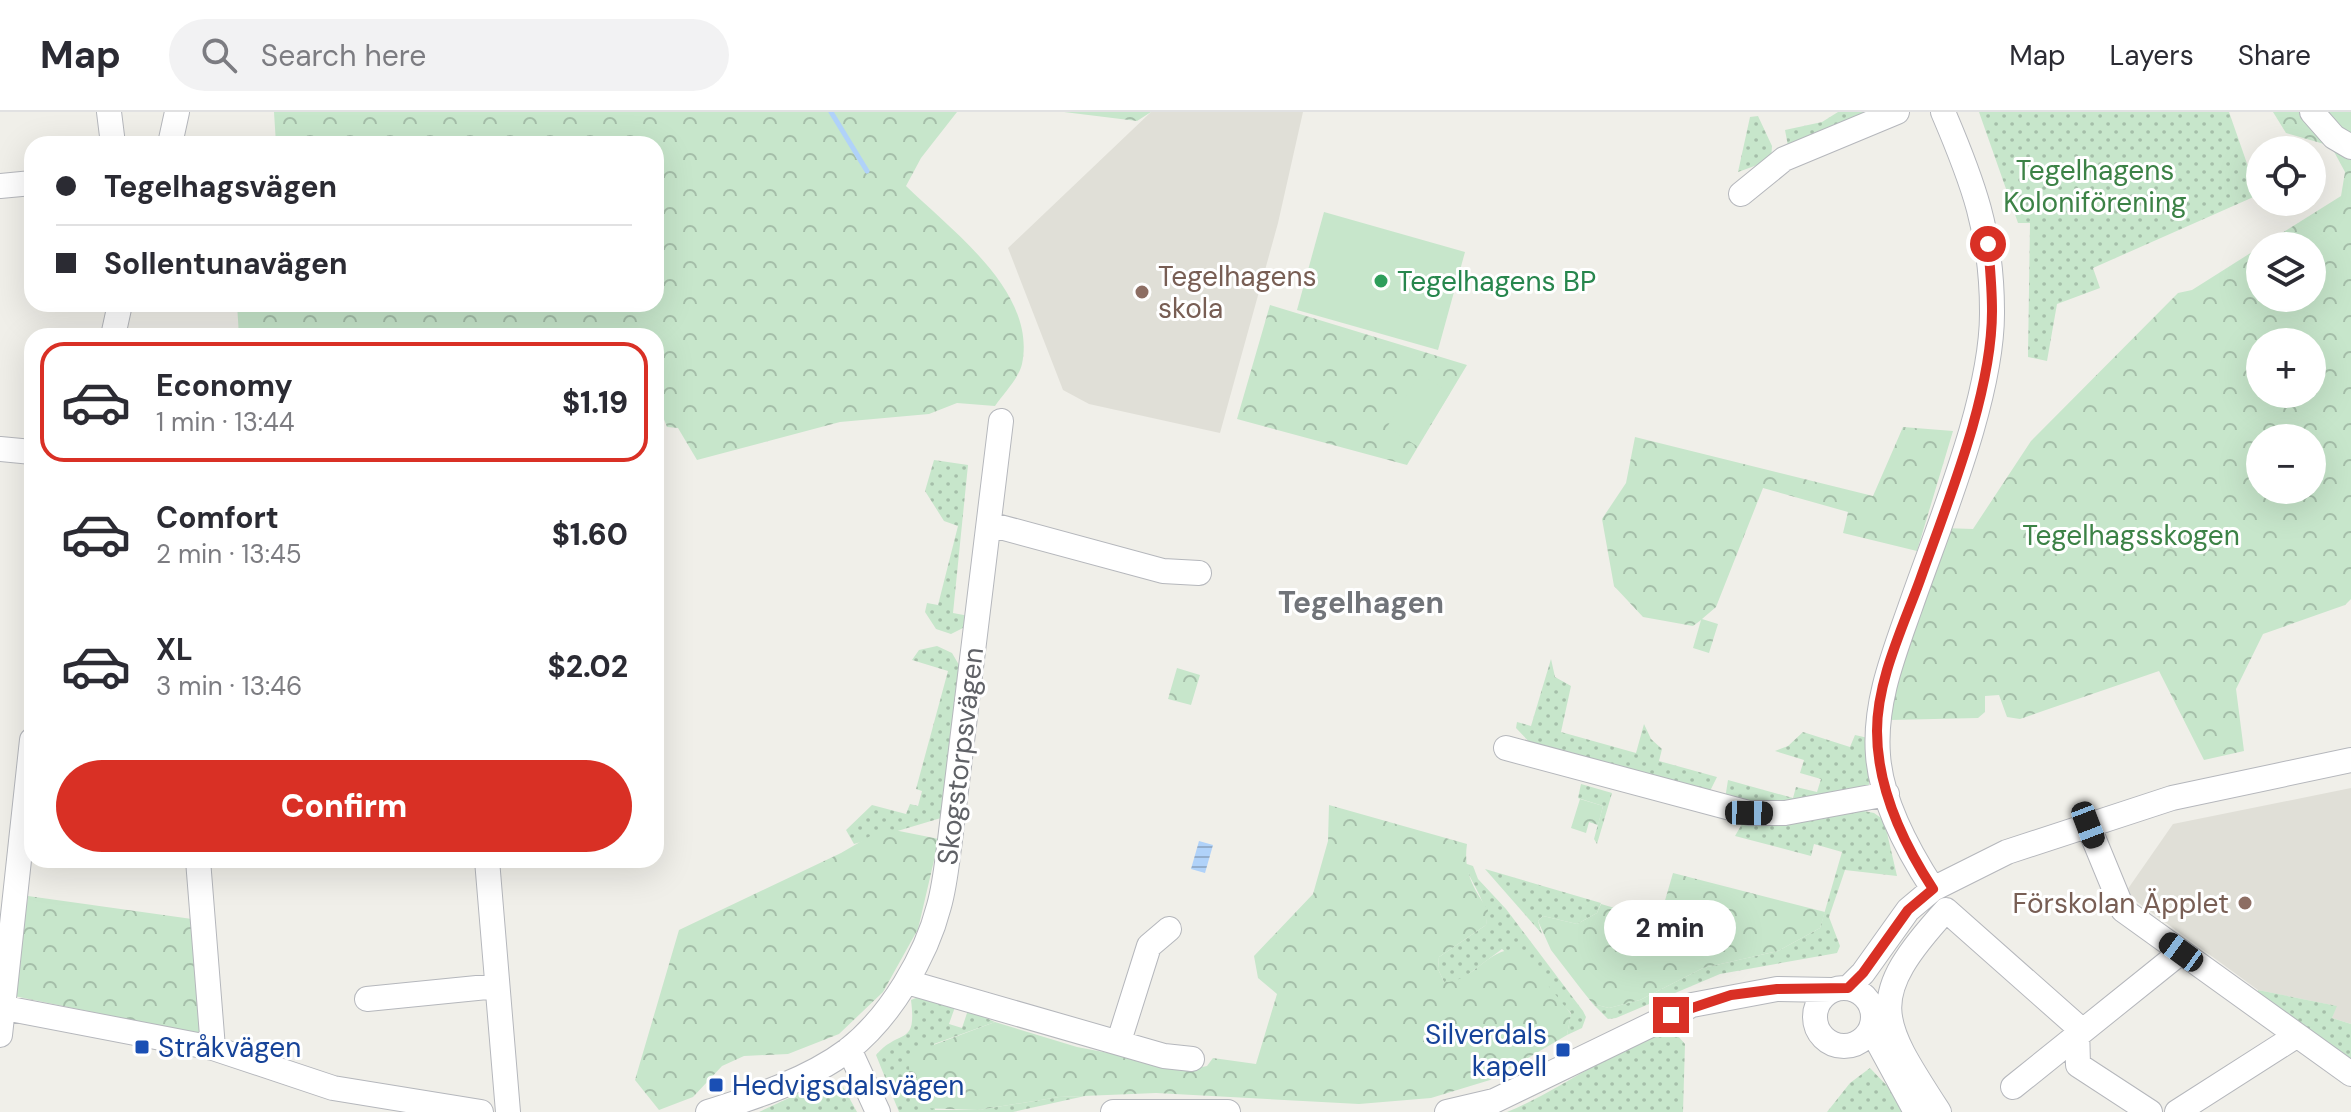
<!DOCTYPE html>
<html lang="en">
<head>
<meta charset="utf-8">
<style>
  body { margin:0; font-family:"DM Sans",sans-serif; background:#f2f2f3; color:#2b2b33; height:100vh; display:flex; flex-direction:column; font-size:30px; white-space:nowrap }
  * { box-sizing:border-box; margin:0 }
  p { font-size:26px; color:#7c7c81 }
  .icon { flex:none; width:44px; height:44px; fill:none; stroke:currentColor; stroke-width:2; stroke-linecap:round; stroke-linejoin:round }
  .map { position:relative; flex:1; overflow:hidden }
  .drawer { position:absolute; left:24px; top:216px; width:640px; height:540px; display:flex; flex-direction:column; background:#fff; border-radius:24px; box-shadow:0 8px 32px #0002 }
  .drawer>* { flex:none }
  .guide { position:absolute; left:24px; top:24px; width:640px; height:176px; border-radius:24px; box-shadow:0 8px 32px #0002; display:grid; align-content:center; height:176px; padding:0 32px; background:#fff }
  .buttons { position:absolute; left:2246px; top:24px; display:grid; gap:16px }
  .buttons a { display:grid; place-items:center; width:80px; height:80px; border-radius:50%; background:#fff; box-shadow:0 8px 32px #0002; font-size:40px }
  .end { position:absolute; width:36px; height:36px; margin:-18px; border:10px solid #d93025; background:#fff; box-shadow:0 0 0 4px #fff }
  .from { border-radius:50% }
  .bubble { position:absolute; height:56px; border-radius:28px; background:#fff; box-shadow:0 8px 32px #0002; font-size:26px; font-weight:800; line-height:56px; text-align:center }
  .car { position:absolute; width:24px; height:48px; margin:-24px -12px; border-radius:10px; box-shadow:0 0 6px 2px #0007; background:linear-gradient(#222 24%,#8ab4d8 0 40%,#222 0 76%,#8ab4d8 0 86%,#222 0) }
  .guide b { display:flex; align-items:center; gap:28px; height:76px; font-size:30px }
  .guide b+b { border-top:2px solid #e1e1e2 }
  .guide i { width:20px; height:20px; background:#2b2b33 }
  ul { padding:14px 0 0; list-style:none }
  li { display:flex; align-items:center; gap:24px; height:120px; margin:0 16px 12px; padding:0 16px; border:4px solid transparent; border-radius:24px }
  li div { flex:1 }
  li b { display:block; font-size:30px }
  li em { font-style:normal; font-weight:800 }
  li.active { border-color:#d93025 }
  li>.icon { width:72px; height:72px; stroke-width:1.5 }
  .primary-button { display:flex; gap:16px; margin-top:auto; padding:16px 32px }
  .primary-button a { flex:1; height:92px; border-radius:48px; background:#d93025; color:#fff; font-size:32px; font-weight:800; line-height:92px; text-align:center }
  header { display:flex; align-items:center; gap:48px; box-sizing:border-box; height:112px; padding:0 40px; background:#fff; border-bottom:2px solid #e1e1e2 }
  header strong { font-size:38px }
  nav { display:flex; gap:44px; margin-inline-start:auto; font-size:28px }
  .search { width:560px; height:72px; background:#f2f2f3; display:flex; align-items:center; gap:20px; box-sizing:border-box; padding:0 28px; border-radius:44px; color:#7c7c81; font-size:30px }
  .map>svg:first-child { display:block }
</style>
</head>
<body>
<header>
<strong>Map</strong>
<div class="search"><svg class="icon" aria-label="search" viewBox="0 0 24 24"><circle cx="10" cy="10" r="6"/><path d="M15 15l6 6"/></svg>Search here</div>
<nav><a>Map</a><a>Layers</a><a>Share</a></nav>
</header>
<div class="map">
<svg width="2351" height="1000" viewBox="0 0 2351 1000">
  <defs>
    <pattern id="grass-dots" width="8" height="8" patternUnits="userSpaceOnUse" patternTransform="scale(2)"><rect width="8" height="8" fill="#c7e6cb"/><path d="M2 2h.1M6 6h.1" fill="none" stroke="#a5bea9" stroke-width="1.8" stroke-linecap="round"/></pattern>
    <pattern id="forest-crowns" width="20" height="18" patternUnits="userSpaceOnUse" patternTransform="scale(2)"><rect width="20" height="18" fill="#c7e6cb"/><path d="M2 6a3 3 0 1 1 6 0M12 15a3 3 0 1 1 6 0" fill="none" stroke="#a5bea9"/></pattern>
    <pattern id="water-rules" width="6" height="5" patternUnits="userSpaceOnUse" patternTransform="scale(2)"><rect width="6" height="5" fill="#b0d2f9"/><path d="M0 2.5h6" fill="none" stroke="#93aecd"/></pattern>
  </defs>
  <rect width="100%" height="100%" fill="#f0efe9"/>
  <path fill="#e0dfd7" d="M1151 0H1303L1278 111 1220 321 1089 292 1063 278 1008 136Z
    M2351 676V912L2332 906 2336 894 2258 878 2125 781 2173 712Z"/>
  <path fill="url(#grass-dots)" d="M1838 0H1874L1788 34 1785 18 1822 10Z
    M1979 0H2229L2258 83 2093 156 2100 176 2057 192 2047 249 2028 245 2030 111H2018Z
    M1758 4 1772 34 1771 48 1738 60 1750 5Z
    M934 348 968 353 953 501 969 504 965 515 951 522 936 517 925 500 927 491 938 493 958 414 944 409 925 379Z
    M937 534 952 541 959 553 941 706 854 732 846 718 872 693 906 702 910 692 918 694 922 679 916 677 948 559 912 548 919 538Z
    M1551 547 1555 565 1571 574 1561 620 1636 641 1644 612 1651 627 1662 637 1659 649 1717 665 1710 679 1534 635 1516 616 1517 610 1531 614Z
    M1803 620 1850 635 1855 623 1868 626 1869 674 1781 694 1725 687 1728 668 1793 686 1796 675 1817 680 1821 667 1800 661 1804 648 1775 639 1788 634Z
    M1581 672 1612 681 1597 732 1594 727 1603 694 1578 686Z
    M1859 698 1874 701 1884 708 1897 764 1845 758 1829 805 1840 834 1837 841 1720 862 1616 906 1608 907 1593 892 1609 896 1640 888 1703 856 1778 839 1820 816 1842 740 1814 732 1811 744 1735 724 1743 710Z
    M1464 751 1473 754 1478 767 1506 797 1583 899 1586 905 1582 916 1567 923 1571 901 1502 837 1458 870H1444L1438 857 1439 845 1486 813C1489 791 1471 772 1464 751Z
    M1485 757 1601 791 1597 801 1577 812 1543 804 1538 809 1542 822Z
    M2258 878 2337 894 2332 906 2351 912V949L2257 884Z
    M921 884 955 895 949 912 962 916 968 898 995 910 934 932 935 998H978L1059 985 1085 984 1013 1000H899L876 943C900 915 917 936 911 888Z
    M1665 916H1671L1685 932 1683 1000H1507C1562 977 1610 940 1665 916Z
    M1870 956 1891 978 1904 1000H1827L1850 971Z
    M828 968 841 971 857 1000H759Z"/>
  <path fill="url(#forest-crowns)" fill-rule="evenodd" d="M274 0H957L921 46 906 74C952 119 1037 180 1022 252 1019 266 1003 282 995 294L957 291 929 302 840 310 697 348 678 316 667 315 656 287V224H239L237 192H656V32H276Z
    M1064 0H1151L1137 9Z
    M2273 0H2351V487L2345 493 2263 522 2236 577 2244 639 2204 648 2159 559 2020 607 2007 605 1999 583 1985 584V600L1978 606 1890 608 1889 588 1943 416 1973 417 2031 329 2178 181 2192 178 2260 135V186H2312V134H2261L2341 84 2345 60 2331 34 2286 21ZM2260 230H2312V282H2260ZM2260 326H2312V378H2260Z
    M1270 193 1467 253 1407 353 1237 307Z
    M1903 315 1953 319 1917 439 1843 421 1848 400 1763 376 1716 495 1702 507 1718 512 1709 541 1693 536 1701 508 1693 514 1643 505 1614 474 1602 407 1626 371 1635 325 1873 384Z
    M1177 556 1200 563 1191 593 1168 587Z
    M1580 687 1603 694 1598 713 1589 710 1586 721 1571 716Z
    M1329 693 1467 732C1463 759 1473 776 1488 798L1486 813 1439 845 1438 857 1444 870C1475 870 1485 836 1519 837L1571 902 1567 923 1490 968 1431 986 1359 992 1156 981 1059 985 978 998 920 996 910 985 909 953 920 938 995 910 1077 935 1193 957 1207 954 1213 946 1256 952 1277 882 1258 866 1254 844 1313 782 1328 729Z
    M884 716 939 727 918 817 883 880 839 922 788 942 744 944 722 954 693 985 659 998 635 968 679 818 841 741Z
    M1673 761 1825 800 1820 816 1778 839 1703 856 1640 888 1609 896 1593 892 1581 877 1551 838 1538 809 1543 804 1577 812 1597 801 1601 792 1659 809Z
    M28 784 192 807 205 923 14 884Z"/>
  <path fill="#c7e6cb" d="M1324 100 1465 140 1438 238 1297 198Z
    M1420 262 1450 281 1417 334 1387 315Z"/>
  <path fill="url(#water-rules)" d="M1199 729 1213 733 1205 761 1191 757Z"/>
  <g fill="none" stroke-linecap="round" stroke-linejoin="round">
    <path stroke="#b0d2f9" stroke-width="5" d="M831 0 867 59"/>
    <defs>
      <path id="minor" d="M109 0 113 32
        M2312 0 2334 25 2351 35
        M170 32 177 0
        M0 74 32 71
        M1741 82 1784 47 1897 0
        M113 224 120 192
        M0 337 32 340
        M989 412 1163 459 1199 461
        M1506 636 1749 701H1785L1887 682
        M2088 713 2123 798 2351 962
        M198 748 213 936
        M487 748 508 1000
        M1933 777C1909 740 1881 689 1878 643 1874 592 1893 544 1910 496 1939 412 1993 286 1992 199 1992 121 1973 70 1943 0
        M907 870 1164 944 1192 947
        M1848 876 1863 861 1908 798 1933 777 2007 740 2172 686 2351 648
        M1815 905a29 29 0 1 1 58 0a29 29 0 1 1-58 0Z
        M367 887 497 874
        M0 895 213 936 333 976 481 1000
        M0 923 32 628
        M1119 929 1149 834 1169 817
        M1879 932 1916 1000
        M849 937 878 1000
        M2013 975 2181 840
        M708 1000C755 985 808 968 848 938 890 905 926 845 939 794 945 773 947 750 950 728L1001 309
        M1113 1000H1228
        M1447 1000 1494 989 1692 893 1777 877 1831 878
        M1939 1000C1878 906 1865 887 1946 798L2077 914 2078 953 2150 1000
        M2177 1000 2296 924"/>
    </defs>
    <use href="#minor" stroke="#b5b7bc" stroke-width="26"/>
    <use href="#minor" stroke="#fff" stroke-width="24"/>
  </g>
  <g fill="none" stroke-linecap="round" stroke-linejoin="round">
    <path stroke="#d93025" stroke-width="10" d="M1671 903 1731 883 1777 877 1848 876 1863 861 1908 798 1933 777C1903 731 1877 675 1877 619 1877 568 1903 515 1920 468 1948 389 1992 282 1992 199 1992 176 1990 154 1988 132"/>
  </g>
  <circle fill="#2e9e5b" stroke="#fff" stroke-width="3" cx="1381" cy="169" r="8"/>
  <g fill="#8d6e63" stroke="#fff" stroke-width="3">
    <circle cx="1142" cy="180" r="8"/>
    <circle cx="2245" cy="791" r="8"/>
  </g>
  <g fill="#1a4fb4" stroke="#fff" stroke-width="3">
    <rect x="134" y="927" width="16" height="16" rx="4"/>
    <rect x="1555" y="930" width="16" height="16" rx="4"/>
    <rect x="708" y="965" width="16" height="16" rx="4"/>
  </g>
  <g text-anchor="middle" stroke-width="6" stroke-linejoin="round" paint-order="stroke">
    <g font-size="28" fill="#3c8246" stroke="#fff">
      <text x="2095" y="68">Tegelhagens<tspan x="2095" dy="32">Koloniförening</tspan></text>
      <text x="2131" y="433">Tegelhagsskogen</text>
    </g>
    <g font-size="28" fill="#785e54" stroke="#fff" text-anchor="start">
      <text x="1158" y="174">Tegelhagens<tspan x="1158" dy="32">skola</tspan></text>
      <text x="2229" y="801" text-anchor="end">Förskolan Äpplet</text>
    </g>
    <g font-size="28" fill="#27864d" stroke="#fff" text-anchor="start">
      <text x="1397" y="179">Tegelhagens BP</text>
    </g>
    <g font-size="28" fill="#606267" stroke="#fff">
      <text transform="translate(960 644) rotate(-83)" y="10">Skogstorpsvägen</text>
    </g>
    <g font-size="28" fill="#164399" stroke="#fff" text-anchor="start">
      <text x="1547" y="932" text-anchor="end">Silverdals<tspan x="1547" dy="32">kapell</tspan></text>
      <text x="158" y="945">Stråkvägen</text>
      <text x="732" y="983">Hedvigsdalsvägen</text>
    </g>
    <g font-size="30" font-weight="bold" fill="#717479" stroke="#fff">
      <text x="1361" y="501">Tegelhagen</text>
    </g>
  </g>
</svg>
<div class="buttons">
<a><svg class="icon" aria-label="locate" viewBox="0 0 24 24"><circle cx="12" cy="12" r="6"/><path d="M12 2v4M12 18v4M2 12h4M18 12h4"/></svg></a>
<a><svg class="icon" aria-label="layers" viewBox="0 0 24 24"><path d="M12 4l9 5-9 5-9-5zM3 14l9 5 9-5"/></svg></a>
<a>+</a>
<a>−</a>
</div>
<i class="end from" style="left:1988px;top:132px"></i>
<i class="end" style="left:1671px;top:903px"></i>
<div class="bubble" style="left:1604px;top:788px;width:132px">2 min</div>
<i class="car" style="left:1749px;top:701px;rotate:91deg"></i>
<i class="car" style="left:2088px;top:713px;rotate:159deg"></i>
<i class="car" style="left:2181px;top:840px;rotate:306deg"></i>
<div class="guide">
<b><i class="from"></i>Tegelhagsvägen</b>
<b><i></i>Sollentunavägen</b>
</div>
<section class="drawer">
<ul>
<li class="active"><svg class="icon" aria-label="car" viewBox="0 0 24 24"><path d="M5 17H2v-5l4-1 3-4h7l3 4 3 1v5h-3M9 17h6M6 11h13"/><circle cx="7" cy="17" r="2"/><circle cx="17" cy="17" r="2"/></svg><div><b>Economy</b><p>1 min · 13:44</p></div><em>$1.19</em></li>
<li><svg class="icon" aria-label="car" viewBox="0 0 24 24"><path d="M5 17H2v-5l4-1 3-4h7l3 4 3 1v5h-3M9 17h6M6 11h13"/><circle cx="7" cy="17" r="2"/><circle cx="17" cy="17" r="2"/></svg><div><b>Comfort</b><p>2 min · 13:45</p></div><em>$1.60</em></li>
<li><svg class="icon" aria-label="car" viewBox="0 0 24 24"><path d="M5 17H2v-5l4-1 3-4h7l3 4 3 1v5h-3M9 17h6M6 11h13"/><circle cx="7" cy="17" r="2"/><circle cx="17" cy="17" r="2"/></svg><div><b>XL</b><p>3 min · 13:46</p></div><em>$2.02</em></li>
</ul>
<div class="primary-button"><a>Confirm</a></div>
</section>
</div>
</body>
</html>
